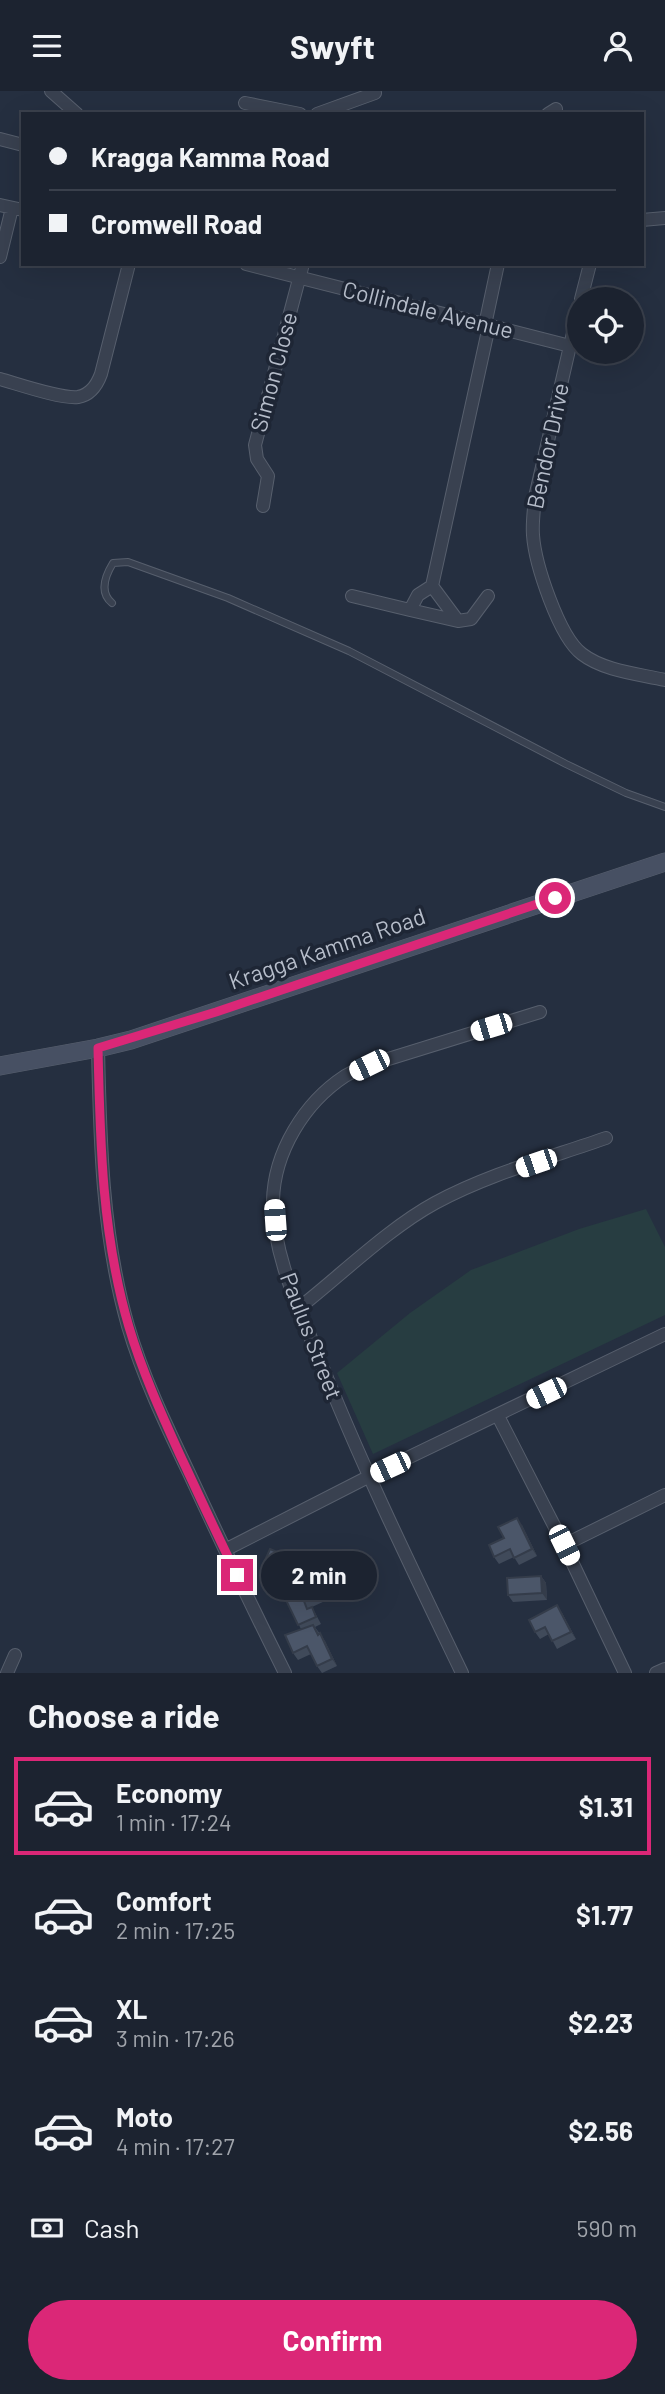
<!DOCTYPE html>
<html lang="en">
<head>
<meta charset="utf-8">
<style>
  body { margin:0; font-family:Barlow,sans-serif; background:#292f3c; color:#f1f3f6; height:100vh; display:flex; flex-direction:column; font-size:26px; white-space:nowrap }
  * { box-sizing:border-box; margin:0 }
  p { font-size:23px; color:#a0a4ab }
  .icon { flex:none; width:38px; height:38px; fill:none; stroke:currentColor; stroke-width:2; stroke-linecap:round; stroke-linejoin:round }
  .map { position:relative; height:1582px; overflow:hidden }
  .sheet { display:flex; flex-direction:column; background:#1c2330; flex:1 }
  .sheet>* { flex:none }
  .guide { position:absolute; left:21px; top:21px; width:623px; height:154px; border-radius:0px; box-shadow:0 7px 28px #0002,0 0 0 2px #3a404c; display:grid; align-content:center; height:154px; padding:0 28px; background:#1c2330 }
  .controls { position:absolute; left:567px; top:196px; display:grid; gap:14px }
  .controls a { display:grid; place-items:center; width:77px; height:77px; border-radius:50%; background:#1c2330; box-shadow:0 7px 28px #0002,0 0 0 2px #3a404c; font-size:35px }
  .end { position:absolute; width:32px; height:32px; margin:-16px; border:9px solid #db2777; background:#fff; box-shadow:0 0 0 4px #fff }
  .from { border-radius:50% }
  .bubble { position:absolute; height:49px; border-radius:24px; background:#1c2330; box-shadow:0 7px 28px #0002,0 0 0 2px #3a404c; font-size:23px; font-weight:700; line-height:49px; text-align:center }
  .car { position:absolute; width:21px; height:42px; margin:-21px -10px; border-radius:9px; box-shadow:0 0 5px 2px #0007; background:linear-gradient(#fff 24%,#345 0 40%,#fff 0 76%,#345 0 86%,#fff 0) }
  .guide b { display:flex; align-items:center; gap:24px; height:66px; font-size:26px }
  .guide b+b { border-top:2px solid #3a404c }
  .guide i { width:18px; height:18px; background:#f1f3f6 }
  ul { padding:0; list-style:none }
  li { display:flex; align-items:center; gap:21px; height:98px; margin:0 14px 10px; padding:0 14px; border:4px solid transparent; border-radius:0px }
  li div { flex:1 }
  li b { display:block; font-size:26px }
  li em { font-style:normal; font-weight:700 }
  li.on { border-color:#db2777 }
  li>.icon { width:63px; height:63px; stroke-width:1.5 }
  h2 { padding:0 28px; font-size:32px; line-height:84px }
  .pay { display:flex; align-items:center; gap:18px; height:77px; padding:0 28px; font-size:26px }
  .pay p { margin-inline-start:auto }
  .primary-button { display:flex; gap:14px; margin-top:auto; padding:14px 28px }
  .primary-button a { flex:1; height:80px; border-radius:42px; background:#db2777; color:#fff; font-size:28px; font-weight:700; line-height:80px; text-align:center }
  header { display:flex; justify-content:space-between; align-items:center; height:91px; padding:0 28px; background:#1c2330; font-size:32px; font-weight:700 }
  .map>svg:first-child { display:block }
</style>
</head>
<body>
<header><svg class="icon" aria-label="menu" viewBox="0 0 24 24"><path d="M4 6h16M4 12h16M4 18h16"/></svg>Swyft<svg class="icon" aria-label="person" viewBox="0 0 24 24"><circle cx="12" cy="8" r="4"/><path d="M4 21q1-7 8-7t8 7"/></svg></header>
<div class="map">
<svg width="665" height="1582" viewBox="0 0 665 1582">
  <rect width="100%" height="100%" fill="#252f40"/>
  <path fill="#273d41" d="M646 1118 665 1156V1224L373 1363 337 1282 410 1222 471 1179 579 1138Z"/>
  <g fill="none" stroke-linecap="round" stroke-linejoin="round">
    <defs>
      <path id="service" d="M112 512C99 501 105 485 113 472L128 471 228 507 349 560 566 673 626 702 665 716"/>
      <path id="minor" d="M51 0 77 23
        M245 12 300 23
        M317 23 375 2
        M548 23 556 18
        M0 48 23 54
        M0 114 23 119
        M642 129 665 127
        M0 166 12 117
        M246 173 570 255
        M581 208 590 173
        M579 216 535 406C534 419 532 432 533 444 535 473 559 546 582 563 604 580 639 583 665 589
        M485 234 498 173
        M0 288C18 293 61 308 78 306 90 304 97 294 101 283L129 173
        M263 415 268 385 257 368 255 354 303 173
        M352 505 410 519 418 504 432 495
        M488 505 471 528 458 530 432 495 489 235
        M410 519 458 530
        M98 957C100 1051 102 1144 128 1235 143 1286 166 1334 189 1382 220 1449 252 1516 285 1582
        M299 1217C341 1184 389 1137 435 1112 488 1083 549 1067 606 1047
        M498 1325 564 1454 625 1582
        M564 1454 665 1404
        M225 1459 368 1386 665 1243
        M7 1582 15 1564
        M462 1582C411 1476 360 1371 317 1262 297 1213 273 1163 273 1110 274 1061 304 1012 345 985 352 981 361 977 369 974L540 921
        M656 1582 665 1578"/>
      <path id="secondary" d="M0 975 98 957 131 949 665 771"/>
    </defs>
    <use href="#service" stroke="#575f6d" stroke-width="8"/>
    <use href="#minor" stroke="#575f6d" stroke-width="14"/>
    <use href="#secondary" stroke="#575f6d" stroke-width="19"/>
    <use href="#service" stroke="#394150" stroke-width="6"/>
    <use href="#minor" stroke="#394150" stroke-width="12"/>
    <use href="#secondary" stroke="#475063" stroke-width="18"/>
  </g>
  <path fill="#404a5a" d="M522 1434 537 1465 519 1474 514 1466 499 1473 494 1466Z
    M296 1474 288 1492 267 1483 262 1476Z
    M541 1485 546 1492 547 1509 513 1511 508 1504Z
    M314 1490 319 1498 325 1510 312 1516 321 1533 315 1536 325 1550 337 1575 322 1582 317 1575 311 1563 298 1569 293 1562 301 1538 284 1505Z
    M562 1522 576 1548 557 1558 549 1543 540 1548 535 1541Z"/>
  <path fill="#343c4a" d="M517 1427 522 1434 537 1465 532 1458Z
    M291 1467 296 1474 288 1492 283 1485Z
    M541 1485 546 1492 547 1509 542 1502Z
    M557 1514 562 1522 576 1548 571 1541Z
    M320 1542 325 1550 337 1575 332 1568Z"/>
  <path fill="#4b5669" stroke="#343c4a" stroke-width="2" d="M517 1427 532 1458 514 1467 510 1458 494 1466 489 1454 504 1447 498 1436Z
    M270 1458 291 1467 283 1485 262 1476Z
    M541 1485 542 1502 508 1504 507 1487Z
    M314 1490 320 1503 304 1510 307 1518 312 1516 316 1526 298 1534 284 1505Z
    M557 1514 571 1541 552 1550 545 1536 535 1541 529 1529Z
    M313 1534 318 1544 320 1542 332 1568 317 1575 307 1555 293 1562 285 1544Z"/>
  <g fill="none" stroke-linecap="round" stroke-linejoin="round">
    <path stroke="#db2777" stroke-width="9" d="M237 1484C217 1444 199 1404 180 1364 161 1322 142 1280 129 1236 102 1145 100 1051 98 957L216 921 555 807"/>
  </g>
  <g text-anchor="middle" stroke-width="7" stroke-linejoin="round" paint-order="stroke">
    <g font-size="23" fill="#b6bdca" stroke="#1e2635">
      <text transform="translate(428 219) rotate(14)" y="8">Collindale Avenue</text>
      <text transform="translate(274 281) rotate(-75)" y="8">Simon Close</text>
      <text transform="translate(548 355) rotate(-78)" y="8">Bendor Drive</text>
      <text transform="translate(327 858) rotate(-19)" y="8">Kragga Kamma Road</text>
      <text transform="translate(311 1245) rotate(69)" y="8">Paulus Street</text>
    </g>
  </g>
</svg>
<div class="controls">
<a><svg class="icon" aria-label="locate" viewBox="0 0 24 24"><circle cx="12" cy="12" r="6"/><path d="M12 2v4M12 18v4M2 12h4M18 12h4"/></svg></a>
</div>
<i class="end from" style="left:555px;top:807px"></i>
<i class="end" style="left:237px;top:1484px"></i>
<div class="bubble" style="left:261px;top:1460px;width:116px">2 min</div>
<i class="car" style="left:491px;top:936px;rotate:253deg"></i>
<i class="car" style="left:369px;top:974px;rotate:244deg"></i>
<i class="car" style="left:536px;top:1072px;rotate:251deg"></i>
<i class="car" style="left:275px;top:1129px;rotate:356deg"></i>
<i class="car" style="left:546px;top:1302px;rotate:244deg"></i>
<i class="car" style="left:390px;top:1376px;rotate:245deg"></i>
<i class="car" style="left:564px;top:1454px;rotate:154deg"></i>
<div class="guide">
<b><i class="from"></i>Kragga Kamma Road</b>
<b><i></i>Cromwell Road</b>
</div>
</div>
<section class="sheet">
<h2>Choose a ride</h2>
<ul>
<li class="on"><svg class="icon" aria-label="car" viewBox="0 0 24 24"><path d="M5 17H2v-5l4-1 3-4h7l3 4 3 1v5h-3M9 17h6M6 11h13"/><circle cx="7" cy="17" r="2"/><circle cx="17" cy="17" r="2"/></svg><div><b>Economy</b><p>1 min · 17:24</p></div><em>$1.31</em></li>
<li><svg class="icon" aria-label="car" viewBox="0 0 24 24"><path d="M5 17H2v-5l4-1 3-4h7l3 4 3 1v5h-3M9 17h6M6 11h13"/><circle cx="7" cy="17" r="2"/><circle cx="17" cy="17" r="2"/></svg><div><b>Comfort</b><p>2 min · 17:25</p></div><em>$1.77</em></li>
<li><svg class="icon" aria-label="car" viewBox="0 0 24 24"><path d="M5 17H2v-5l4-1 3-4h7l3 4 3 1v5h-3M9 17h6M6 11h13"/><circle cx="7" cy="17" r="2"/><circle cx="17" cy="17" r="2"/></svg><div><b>XL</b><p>3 min · 17:26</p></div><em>$2.23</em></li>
<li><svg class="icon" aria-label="car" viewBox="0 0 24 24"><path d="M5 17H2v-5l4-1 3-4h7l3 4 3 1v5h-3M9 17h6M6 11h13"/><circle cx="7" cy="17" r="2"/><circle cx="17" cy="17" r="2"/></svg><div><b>Moto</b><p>4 min · 17:27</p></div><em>$2.56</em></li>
</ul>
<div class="pay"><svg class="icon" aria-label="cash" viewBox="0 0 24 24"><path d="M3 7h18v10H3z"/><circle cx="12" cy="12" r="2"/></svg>Cash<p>590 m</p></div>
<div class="primary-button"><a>Confirm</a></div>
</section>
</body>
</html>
